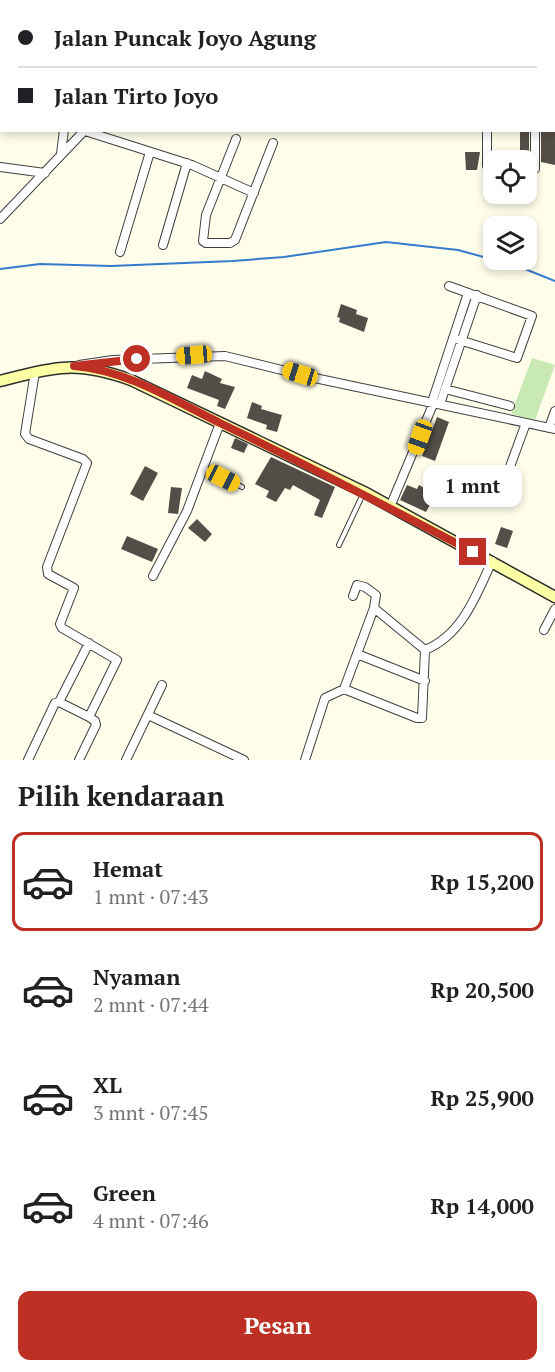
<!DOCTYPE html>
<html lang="id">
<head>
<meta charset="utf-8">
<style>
  body { margin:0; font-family:"PT Serif",serif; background:#f6f6f6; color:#202124; height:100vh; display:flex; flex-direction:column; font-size:22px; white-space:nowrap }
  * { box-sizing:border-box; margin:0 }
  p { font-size:20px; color:#757577 }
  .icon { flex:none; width:33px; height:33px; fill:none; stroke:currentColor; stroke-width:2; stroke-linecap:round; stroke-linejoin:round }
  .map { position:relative; height:760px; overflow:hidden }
  .details { display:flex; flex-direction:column; background:#fff; flex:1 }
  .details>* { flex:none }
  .banner { position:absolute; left:0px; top:0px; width:555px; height:132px; box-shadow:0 3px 9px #0003; display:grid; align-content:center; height:132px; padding:0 18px; background:#fff }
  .fabs { position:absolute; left:483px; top:150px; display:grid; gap:12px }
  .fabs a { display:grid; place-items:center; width:54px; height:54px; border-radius:12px; background:#fff; box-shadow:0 3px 9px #0003; font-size:30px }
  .end { position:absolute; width:27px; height:27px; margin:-14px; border:8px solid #bd3023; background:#fff; box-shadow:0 0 0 3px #fff }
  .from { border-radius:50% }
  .bubble { position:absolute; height:42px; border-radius:12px; background:#fff; box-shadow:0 3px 9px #0003; font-size:20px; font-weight:800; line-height:42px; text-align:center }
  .car { position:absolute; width:18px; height:36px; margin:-18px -9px; border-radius:8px; box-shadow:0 0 4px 2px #0007; background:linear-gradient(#f5c518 24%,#345 0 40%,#f5c518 0 76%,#345 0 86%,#f5c518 0) }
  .banner b { display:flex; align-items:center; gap:21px; height:57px; font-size:22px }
  .banner b+b { border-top:2px solid #e0e0e0 }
  .banner i { width:15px; height:15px; background:#202124 }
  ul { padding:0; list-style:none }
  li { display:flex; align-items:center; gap:18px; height:99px; margin:0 12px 9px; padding:0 6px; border:3px solid transparent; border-radius:12px }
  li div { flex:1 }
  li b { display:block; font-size:22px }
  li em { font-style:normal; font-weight:800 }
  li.active { border-color:#bd3023 }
  li>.icon { width:54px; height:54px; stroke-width:1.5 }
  h2 { padding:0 18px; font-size:27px; line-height:72px }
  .cta { display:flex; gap:12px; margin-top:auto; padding:12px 18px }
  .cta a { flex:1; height:69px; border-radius:12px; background:#bd3023; color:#fff; font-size:24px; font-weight:800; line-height:69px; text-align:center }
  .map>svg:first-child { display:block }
</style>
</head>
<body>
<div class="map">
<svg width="555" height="760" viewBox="0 0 555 760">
  <rect width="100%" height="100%" fill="#fffeea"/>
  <path fill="#c8e9b4" d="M532 358 555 365 535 420 511 414Z"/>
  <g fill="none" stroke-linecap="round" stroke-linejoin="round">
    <path stroke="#357cce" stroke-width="2" d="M0 269 40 264 111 266 233 261 284 257 386 242 458 250 520 267 555 281"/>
  </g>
  <path fill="#544e48" d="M520 130H529V162L520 160Z
    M541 130H555V165L541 162Z
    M465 152H480L477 170H466Z
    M341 304 357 310 356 314 368 318 364 332 339 322 340 318 337 317Z
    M205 371 222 379 220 383 235 387 225 409 217 406 219 400 187 388 192 375 202 379Z
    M252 402 262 406 261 409 282 415 277 432 266 429 267 425 247 418Z
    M437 417 449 422 435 461 422 456Z
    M235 438 248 444 244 453 231 448Z
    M271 457 335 487 322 518 314 515 320 500 293 485 290 490 285 488 276 502 266 497 269 491 255 484Z
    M145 466 158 473 143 501 130 494Z
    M407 485 417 489 419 485 436 494 426 512 400 500Z
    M171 487 182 488 178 514 168 513Z
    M197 519 212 534 205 542 188 528Z
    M501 527 513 531 507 548 495 544Z
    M127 536 158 549 152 562 121 549Z"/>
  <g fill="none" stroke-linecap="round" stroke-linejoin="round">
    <defs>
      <path id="lane" d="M204 468 242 487
        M339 545 363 494"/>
      <path id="street" d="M301 0 307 2
        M531 0V2
        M83 2V0
        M180 2 181 0
        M273 2V0
        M331 2V0
        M366 2V0
        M410 2V0
        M554 46H555
        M554 109H555
        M535 130V169
        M85 131 192 165 254 193
        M236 139 206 215 203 241 206 243H230L235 240 273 143
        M61 154 64 130
        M487 166V130
        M0 167 45 173
        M0 219 85 130
        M163 245 187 163
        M120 252 150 152
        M449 286 532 316 517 358 453 338
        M79 365 113 360 225 356 310 377 555 429
        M35 372 25 434 29 439 83 459 87 463 47 567 48 574 74 588 60 624 62 628 117 660 89 717 95 721 96 725 79 760
        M445 389 510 406
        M432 402 468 293
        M440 404 477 295
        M549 428 555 411
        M508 472 526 423
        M390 507 434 402
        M153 576 187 511 220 423
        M353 596 357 585 365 587 376 595 374 608
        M544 630 555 609
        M425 650 374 608 344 689 417 718H422L425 650C462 635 476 596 492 561
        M357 654 425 681
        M59 702 89 717
        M148 715 244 760
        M28 760 55 703 59 702 89 643
        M126 760 162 685
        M305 760 325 698 344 689"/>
      <path id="secondary" d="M0 381C55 367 75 360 131 380L364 492 555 597"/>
    </defs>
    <use href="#lane" stroke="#3f3f3f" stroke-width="6"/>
    <use href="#street" stroke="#3f3f3f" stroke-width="10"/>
    <use href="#secondary" stroke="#2e2e2e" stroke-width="13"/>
    <use href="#lane" stroke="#fff" stroke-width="4"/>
    <use href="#street" stroke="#fff" stroke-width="8"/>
    <use href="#secondary" stroke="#fdffa5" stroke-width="10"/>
  </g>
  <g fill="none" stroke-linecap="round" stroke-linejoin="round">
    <path stroke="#bd3023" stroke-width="8" d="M137 359 74 366C127 370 175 401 222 424 307 465 390 508 473 552"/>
  </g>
</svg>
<div class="fabs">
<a><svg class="icon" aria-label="locate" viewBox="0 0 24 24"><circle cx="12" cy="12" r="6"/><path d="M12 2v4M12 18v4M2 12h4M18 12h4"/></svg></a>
<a><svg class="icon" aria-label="layers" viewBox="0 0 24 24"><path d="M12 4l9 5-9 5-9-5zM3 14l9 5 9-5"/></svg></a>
</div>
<i class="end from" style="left:137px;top:359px"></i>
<i class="end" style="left:473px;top:552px"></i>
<div class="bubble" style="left:423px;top:465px;width:99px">1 mnt</div>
<i class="car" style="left:194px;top:355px;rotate:265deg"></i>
<i class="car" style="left:300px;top:374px;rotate:287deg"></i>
<i class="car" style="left:420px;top:437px;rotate:200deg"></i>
<i class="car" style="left:223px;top:478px;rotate:117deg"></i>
<div class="banner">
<b><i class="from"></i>Jalan Puncak Joyo Agung</b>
<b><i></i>Jalan Tirto Joyo</b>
</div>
</div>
<section class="details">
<h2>Pilih kendaraan</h2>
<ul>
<li class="active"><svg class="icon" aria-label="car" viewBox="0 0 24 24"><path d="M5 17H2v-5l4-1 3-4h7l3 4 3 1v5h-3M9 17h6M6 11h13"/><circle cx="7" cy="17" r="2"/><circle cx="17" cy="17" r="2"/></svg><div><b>Hemat</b><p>1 mnt · 07:43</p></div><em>Rp 15,200</em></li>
<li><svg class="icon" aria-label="car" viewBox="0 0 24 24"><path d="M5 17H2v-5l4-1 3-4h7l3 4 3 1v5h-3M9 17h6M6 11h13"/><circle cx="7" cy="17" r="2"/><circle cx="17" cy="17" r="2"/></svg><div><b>Nyaman</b><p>2 mnt · 07:44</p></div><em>Rp 20,500</em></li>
<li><svg class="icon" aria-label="car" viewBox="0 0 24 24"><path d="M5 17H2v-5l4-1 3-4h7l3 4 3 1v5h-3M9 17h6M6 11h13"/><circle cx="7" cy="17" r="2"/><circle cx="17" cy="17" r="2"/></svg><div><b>XL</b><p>3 mnt · 07:45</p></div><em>Rp 25,900</em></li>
<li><svg class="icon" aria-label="car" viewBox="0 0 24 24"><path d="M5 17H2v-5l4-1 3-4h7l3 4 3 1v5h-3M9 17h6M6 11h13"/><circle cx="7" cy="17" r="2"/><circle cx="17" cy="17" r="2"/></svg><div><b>Green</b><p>4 mnt · 07:46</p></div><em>Rp 14,000</em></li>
</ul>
<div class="cta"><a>Pesan</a></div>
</section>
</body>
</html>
